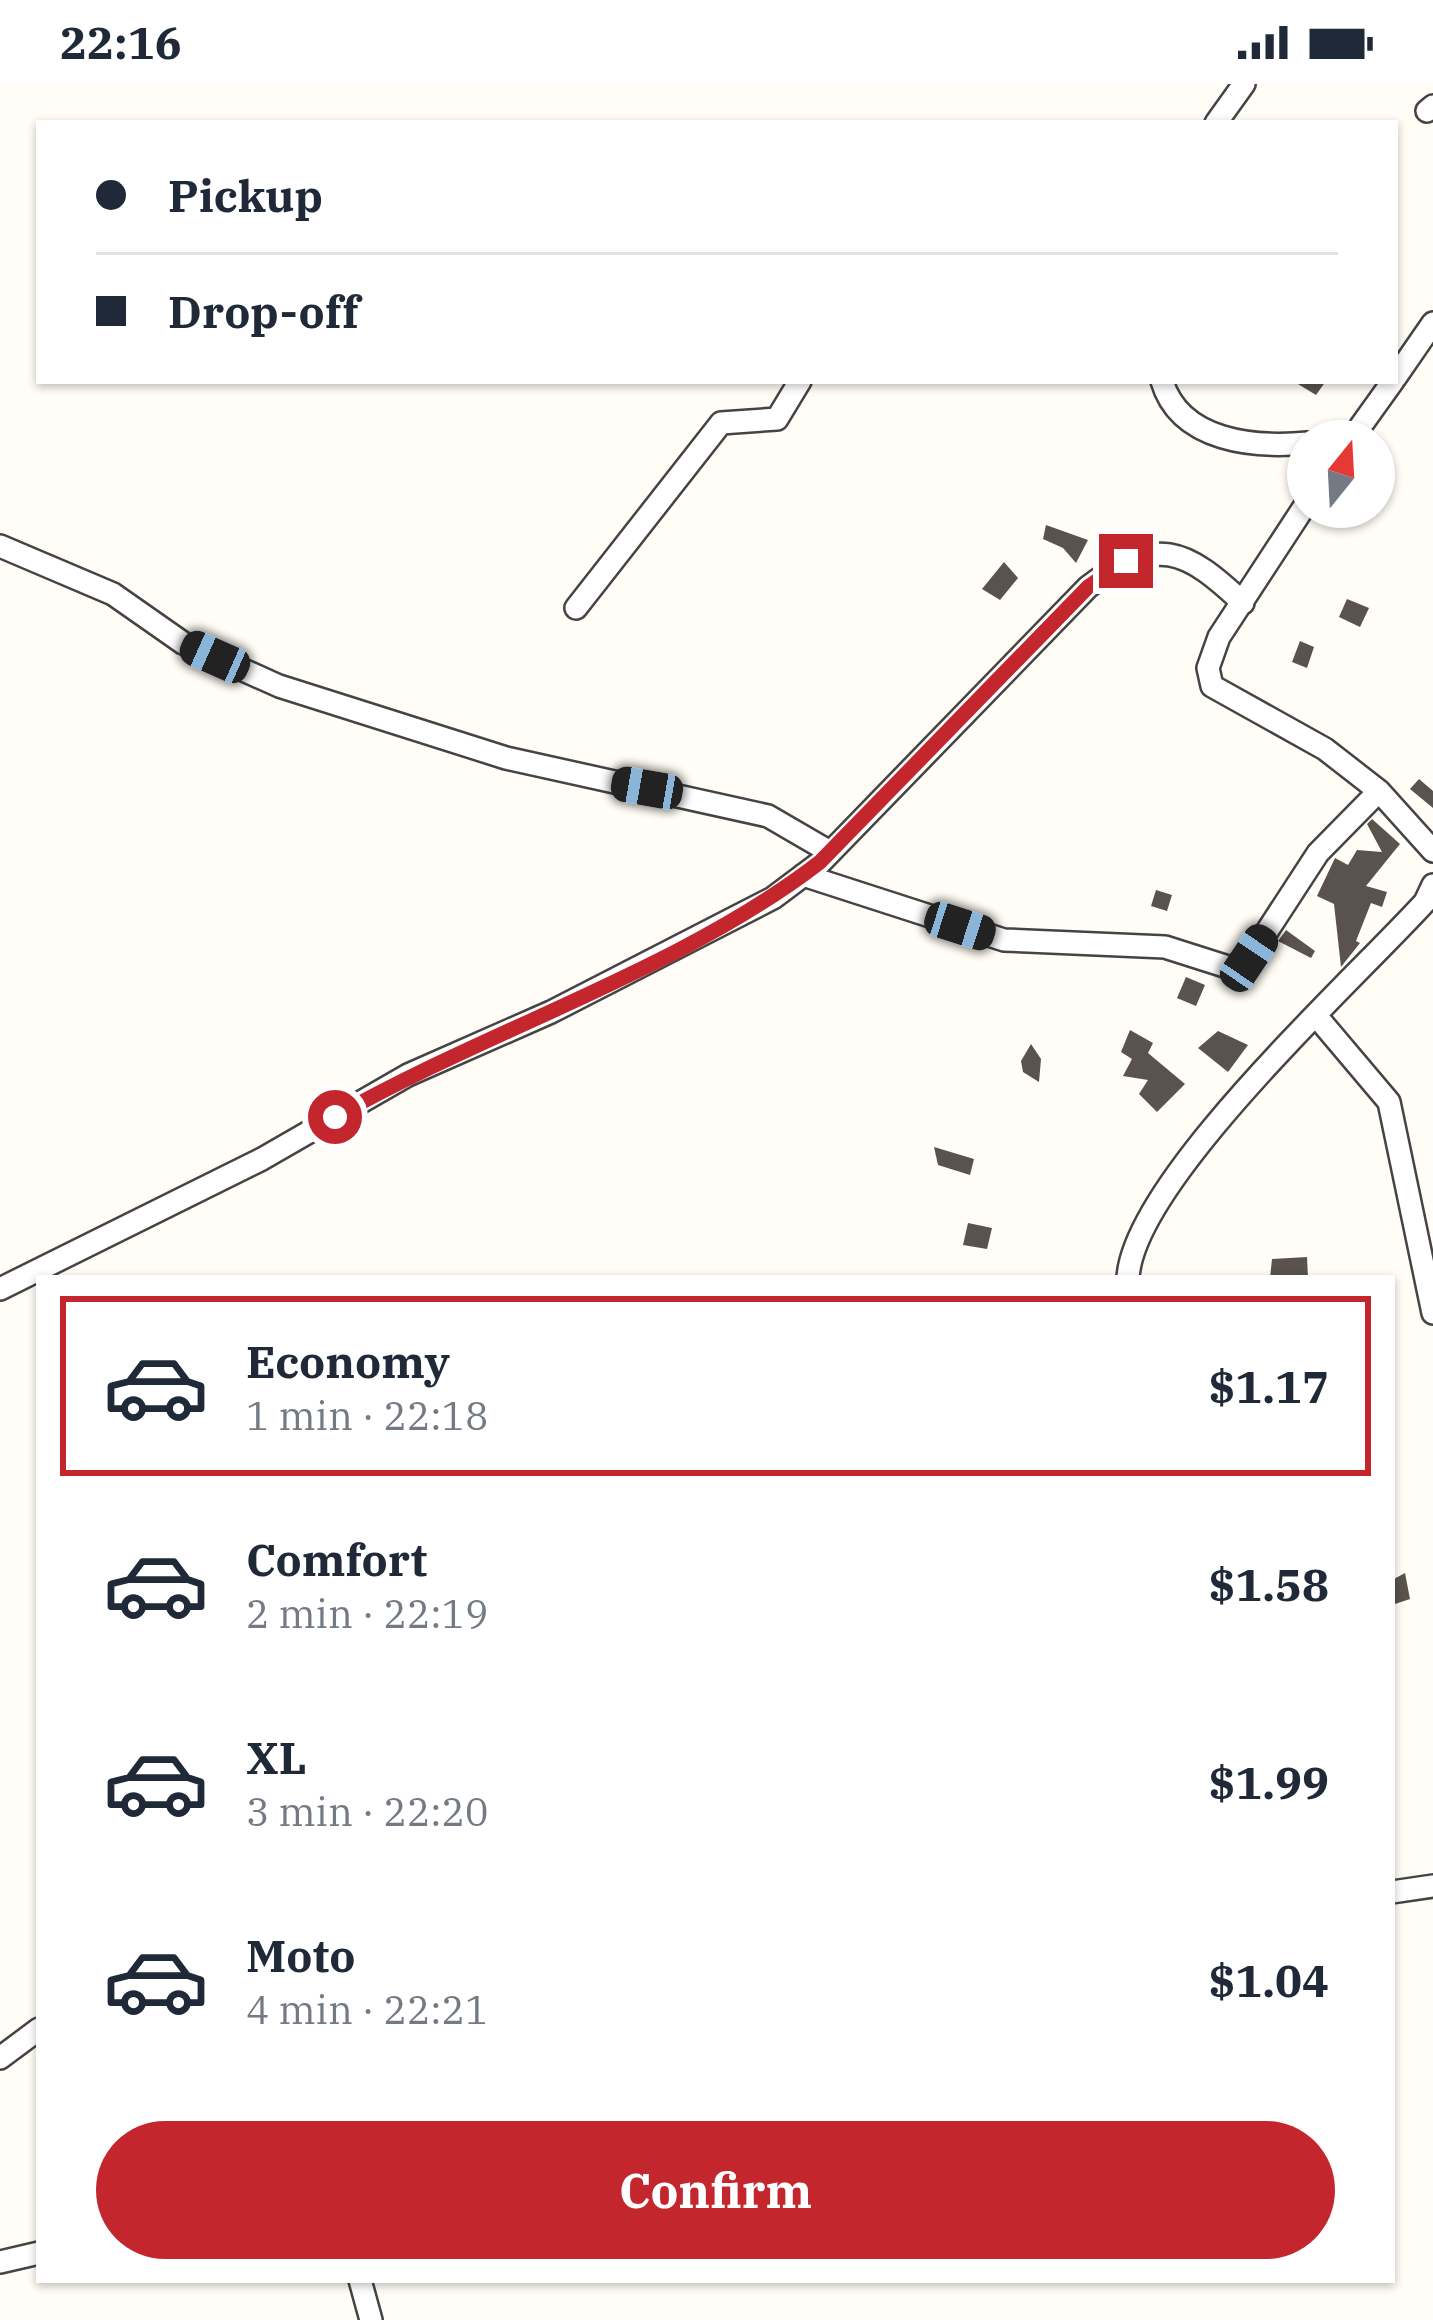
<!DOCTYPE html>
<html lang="en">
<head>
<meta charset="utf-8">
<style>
  body { margin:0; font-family:"IBM Plex Serif",serif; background:#f2f2f3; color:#1f2937; height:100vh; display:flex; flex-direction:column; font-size:45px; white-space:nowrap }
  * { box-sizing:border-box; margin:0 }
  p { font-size:39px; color:#747a83 }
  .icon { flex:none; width:66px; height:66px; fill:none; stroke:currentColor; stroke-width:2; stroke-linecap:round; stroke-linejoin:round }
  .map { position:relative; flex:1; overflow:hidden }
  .panel { position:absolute; left:36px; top:1191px; width:1359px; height:1008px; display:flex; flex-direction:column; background:#fff; border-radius:0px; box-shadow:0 3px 9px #0004 }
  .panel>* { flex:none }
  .top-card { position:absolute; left:36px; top:36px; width:1362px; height:264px; border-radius:0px; box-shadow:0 3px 9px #0004; display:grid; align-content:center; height:264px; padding:0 60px; background:#fff }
  .needle { width:78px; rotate:18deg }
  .tools { position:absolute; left:1287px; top:336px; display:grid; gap:24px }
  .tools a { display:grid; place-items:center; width:108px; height:108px; border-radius:50%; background:#fff; box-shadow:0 3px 9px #0004; font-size:60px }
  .end { position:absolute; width:54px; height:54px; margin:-27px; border:15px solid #c4262e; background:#fff; box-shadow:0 0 0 6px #fff }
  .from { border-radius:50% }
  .car { position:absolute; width:36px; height:72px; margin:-36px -18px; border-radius:15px; box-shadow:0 0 9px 3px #0007; background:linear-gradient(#222 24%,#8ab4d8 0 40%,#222 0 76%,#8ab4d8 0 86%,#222 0) }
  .top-card b { display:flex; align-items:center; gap:42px; height:114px; font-size:45px }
  .top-card b+b { border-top:3px solid #e0e1e3 }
  .top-card i { width:30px; height:30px; background:#1f2937 }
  ul { padding:21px 0 0; list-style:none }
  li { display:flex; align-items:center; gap:36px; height:180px; margin:0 24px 18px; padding:0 36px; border:6px solid transparent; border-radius:0px }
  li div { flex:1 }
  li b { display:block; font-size:45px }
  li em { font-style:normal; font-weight:800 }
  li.active { border-color:#c4262e }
  li>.icon { width:108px; height:108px; stroke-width:1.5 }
  .action { display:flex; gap:24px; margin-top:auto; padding:24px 60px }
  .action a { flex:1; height:138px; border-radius:72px; background:#c4262e; color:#fff; font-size:48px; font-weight:800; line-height:138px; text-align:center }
  .status { display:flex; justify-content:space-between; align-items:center; height:84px; padding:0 60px; background:#fff; direction:ltr }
  .status svg { height:33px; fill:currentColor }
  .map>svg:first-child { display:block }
</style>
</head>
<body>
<div class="status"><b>22:16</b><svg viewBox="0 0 49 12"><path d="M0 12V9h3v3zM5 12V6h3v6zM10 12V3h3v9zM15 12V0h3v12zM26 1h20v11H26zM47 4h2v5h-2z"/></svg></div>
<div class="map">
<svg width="1433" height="2236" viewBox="0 0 1433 2236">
  <rect width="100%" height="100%" fill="#fffdf5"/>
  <path fill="#5a524d" d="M1293 297H1326L1316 311Z
    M1046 441 1088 456 1076 479 1063 464 1043 455Z
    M1004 478 1018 494 1000 516 982 505Z
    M1347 515 1369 524 1360 543 1339 533Z
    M1300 557 1314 563 1307 584 1292 578Z
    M1419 695 1433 707V724L1410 705Z
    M1372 735 1400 760 1366 802 1387 808 1382 823 1371 819 1356 857 1360 859 1341 883 1334 820 1317 812 1335 774 1348 781 1357 766 1382 768 1367 740Z
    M1156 806 1172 811 1167 827 1151 822Z
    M1286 846 1315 867 1311 874 1278 857Z
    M1186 893 1205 901 1196 922 1177 914Z
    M1130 946 1153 959 1148 969 1185 1000 1157 1028 1139 1010 1148 996 1123 992 1132 975 1121 968Z
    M1218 947 1248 961 1228 988 1198 964Z
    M1031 960 1041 975 1039 998 1023 988 1021 977Z
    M934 1063 974 1075 970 1091 938 1081Z
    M968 1139 992 1144 987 1165 963 1161Z
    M1307 1173 1308 1194H1270L1272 1175Z
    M1405 1489 1410 1515 1392 1521V1496Z"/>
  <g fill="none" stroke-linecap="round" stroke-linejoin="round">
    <defs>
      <path id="minor" d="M1427 27 1433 22
        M1216 39 1244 0
        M1395 294 1433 239
        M1162 297C1180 358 1255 364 1308 359
        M1350 357 1393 297
        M1308 417 1219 553 1208 584 1212 602 1325 665 1379 707 1433 767
        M0 462 113 510 183 559 279 602 506 674 768 732 830 768
        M576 524 721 339 777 335 800 297
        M803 791 1004 856 1165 863 1231 884 1249 875 1318 769 1379 707
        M1318 934 1389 1018 1433 1229
        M1128 1194C1133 1097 1353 897 1425 818L1433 801
        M0 1205 262 1075 408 991 551 928 773 814 821 778 1088 503C1156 451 1185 464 1243 519
        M1392 1808 1433 1802
        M0 1974 39 1945
        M0 2178 39 2169
        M360 2196 371 2236"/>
    </defs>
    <use href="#minor" stroke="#444" stroke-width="26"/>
    <use href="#minor" stroke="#fff" stroke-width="21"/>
  </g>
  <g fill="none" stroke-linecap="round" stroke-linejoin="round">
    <path stroke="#c4262e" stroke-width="15" d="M335 1033C489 945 682 885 820 778L1088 503 1126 477"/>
  </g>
</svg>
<div class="tools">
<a><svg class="needle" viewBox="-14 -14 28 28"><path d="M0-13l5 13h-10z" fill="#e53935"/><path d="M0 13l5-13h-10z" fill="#747a83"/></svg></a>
</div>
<i class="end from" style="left:335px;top:1033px"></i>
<i class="end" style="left:1126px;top:477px"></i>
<i class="car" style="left:215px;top:573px;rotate:294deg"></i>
<i class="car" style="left:647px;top:704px;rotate:280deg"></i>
<i class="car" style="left:960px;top:842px;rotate:108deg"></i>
<i class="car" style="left:1249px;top:874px;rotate:34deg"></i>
<div class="top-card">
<b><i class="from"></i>Pickup</b>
<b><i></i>Drop-off</b>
</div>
<section class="panel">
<ul>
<li class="active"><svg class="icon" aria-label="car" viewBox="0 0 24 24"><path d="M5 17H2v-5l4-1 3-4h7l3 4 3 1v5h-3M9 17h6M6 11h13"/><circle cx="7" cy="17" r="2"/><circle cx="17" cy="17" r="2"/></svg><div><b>Economy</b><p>1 min · 22:18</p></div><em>$1.17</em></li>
<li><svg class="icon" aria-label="car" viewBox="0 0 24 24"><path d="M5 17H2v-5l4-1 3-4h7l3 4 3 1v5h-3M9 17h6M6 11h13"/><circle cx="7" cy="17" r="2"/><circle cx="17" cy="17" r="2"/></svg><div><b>Comfort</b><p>2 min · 22:19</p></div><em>$1.58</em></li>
<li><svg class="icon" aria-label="car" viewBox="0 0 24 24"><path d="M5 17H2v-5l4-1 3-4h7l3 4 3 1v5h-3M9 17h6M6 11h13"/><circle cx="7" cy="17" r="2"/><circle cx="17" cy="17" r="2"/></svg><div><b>XL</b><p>3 min · 22:20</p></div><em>$1.99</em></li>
<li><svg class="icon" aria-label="car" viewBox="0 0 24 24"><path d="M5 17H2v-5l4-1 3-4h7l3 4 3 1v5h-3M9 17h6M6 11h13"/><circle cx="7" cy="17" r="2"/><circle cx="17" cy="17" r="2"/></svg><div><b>Moto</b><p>4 min · 22:21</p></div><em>$1.04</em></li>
</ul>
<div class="action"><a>Confirm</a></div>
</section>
</div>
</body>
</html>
